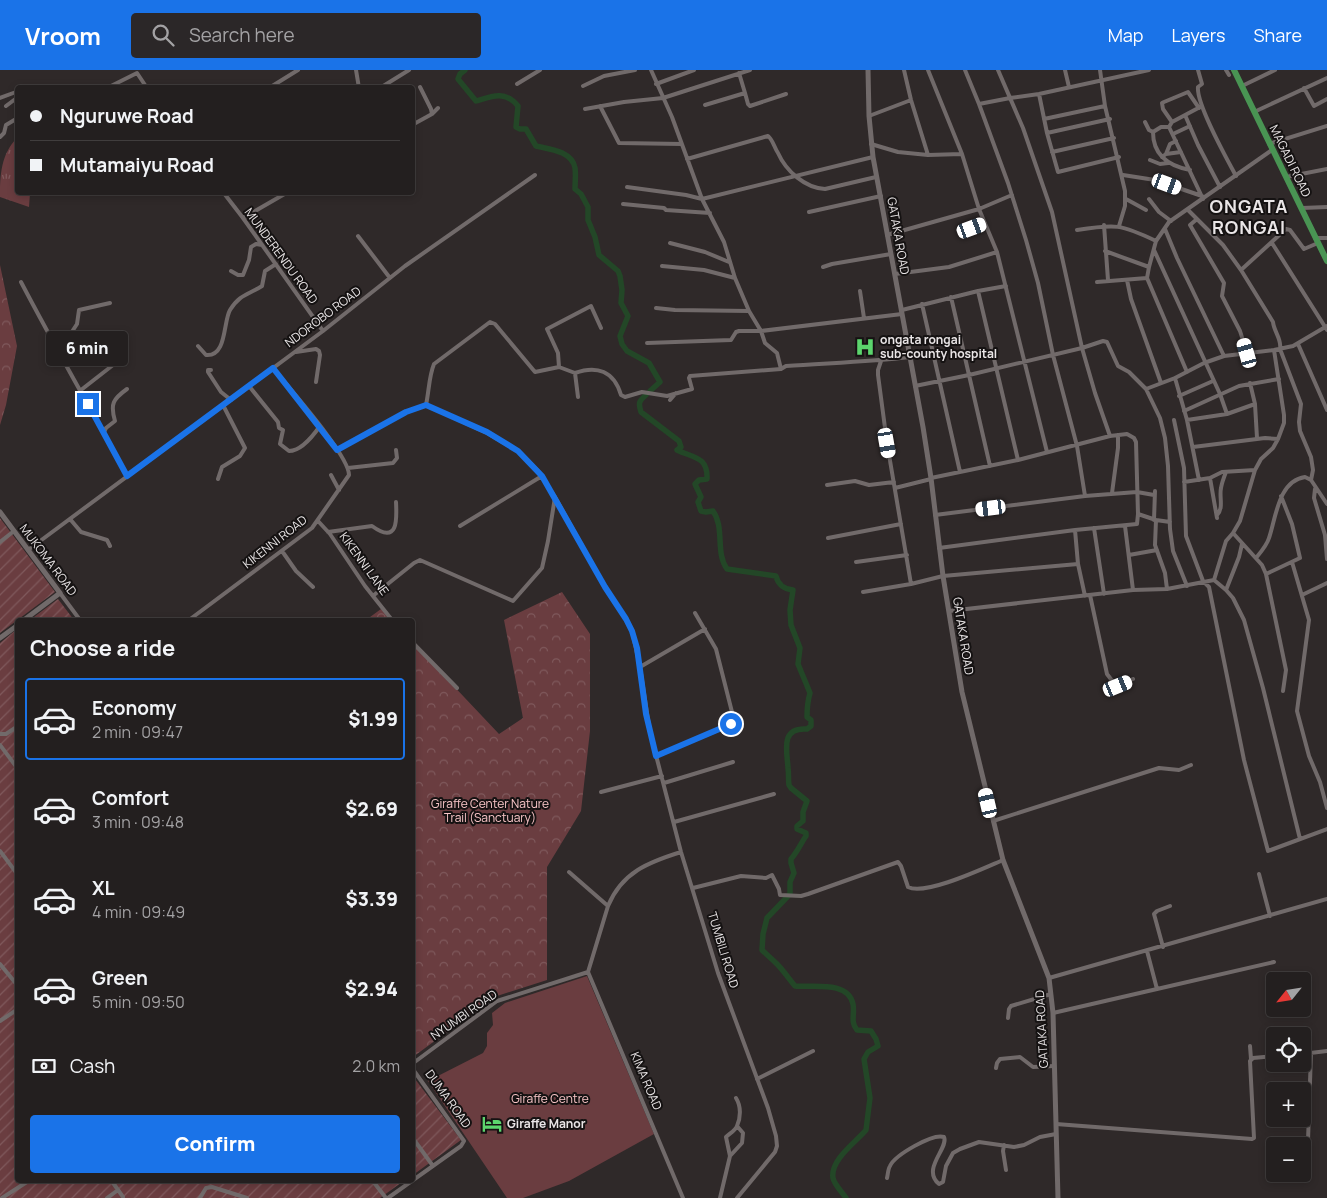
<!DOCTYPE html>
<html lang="en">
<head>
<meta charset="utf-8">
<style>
  body { margin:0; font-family:Manrope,sans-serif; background:#2b2728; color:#f1f3f6; height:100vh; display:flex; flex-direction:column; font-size:19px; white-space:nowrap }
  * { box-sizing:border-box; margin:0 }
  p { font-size:16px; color:#a3a2a4 }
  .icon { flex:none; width:28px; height:28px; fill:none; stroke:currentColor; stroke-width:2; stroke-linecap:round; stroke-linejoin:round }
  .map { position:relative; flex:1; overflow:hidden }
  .details { position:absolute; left:15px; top:548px; width:400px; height:565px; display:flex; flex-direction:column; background:#231f1f; border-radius:5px; box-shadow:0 2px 8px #0003,0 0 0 1px #403d3d }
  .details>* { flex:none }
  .hud { position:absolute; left:15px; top:15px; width:400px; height:110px; border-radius:5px; box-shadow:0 2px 8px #0003,0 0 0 1px #403d3d; display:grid; align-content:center; height:110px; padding:0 15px; background:#231f1f }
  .needle { width:32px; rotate:240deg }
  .tools { position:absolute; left:1266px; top:902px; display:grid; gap:10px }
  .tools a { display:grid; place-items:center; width:45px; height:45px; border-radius:5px; background:#231f1f; box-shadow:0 2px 8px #0003,0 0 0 1px #403d3d; font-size:25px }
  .end { position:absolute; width:22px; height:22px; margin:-11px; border:6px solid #1a73e8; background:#fff; box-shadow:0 0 0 2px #fff }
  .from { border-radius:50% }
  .bubble { position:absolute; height:35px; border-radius:5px; background:#231f1f; box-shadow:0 2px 8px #0003,0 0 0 1px #403d3d; font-size:16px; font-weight:800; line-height:35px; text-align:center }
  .car { position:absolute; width:15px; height:30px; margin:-15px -8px; border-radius:6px; box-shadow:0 0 4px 1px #0007; background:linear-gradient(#fff 24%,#345 0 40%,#fff 0 76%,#345 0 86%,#fff 0) }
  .hud b { display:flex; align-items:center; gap:18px; height:48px; font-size:19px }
  .hud b+b { border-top:1px solid #403d3d }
  .hud i { width:12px; height:12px; background:#f1f3f6 }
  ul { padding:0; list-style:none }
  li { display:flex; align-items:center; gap:15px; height:82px; margin:0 10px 8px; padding:0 5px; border:2px solid transparent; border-radius:5px }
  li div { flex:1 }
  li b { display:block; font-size:19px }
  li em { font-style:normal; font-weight:800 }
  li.active { border-color:#1a73e8 }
  li>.icon { width:45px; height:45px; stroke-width:1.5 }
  h2 { padding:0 15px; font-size:22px; line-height:60px }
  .pay { display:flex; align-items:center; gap:12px; height:55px; padding:0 15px; font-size:19px }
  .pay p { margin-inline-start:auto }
  .cta { display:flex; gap:10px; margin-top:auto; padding:10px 15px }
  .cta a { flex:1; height:58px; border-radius:5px; background:#1a73e8; color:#fff; font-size:20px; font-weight:800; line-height:58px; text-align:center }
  header { display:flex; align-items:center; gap:30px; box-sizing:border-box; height:70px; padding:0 25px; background:#1a73e8; color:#fff }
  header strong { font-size:24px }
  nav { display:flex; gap:28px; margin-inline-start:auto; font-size:18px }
  .search { width:350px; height:45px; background:#2b2728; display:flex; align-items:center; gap:12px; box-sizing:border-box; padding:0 18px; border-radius:5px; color:#a3a2a4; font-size:19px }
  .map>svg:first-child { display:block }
</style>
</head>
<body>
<header>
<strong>Vroom</strong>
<div class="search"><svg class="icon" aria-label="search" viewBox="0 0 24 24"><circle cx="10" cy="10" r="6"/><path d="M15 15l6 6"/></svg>Search here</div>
<nav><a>Map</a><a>Layers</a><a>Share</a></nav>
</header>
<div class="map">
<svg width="1327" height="1128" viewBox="0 0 1327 1128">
  <defs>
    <pattern id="grass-tufts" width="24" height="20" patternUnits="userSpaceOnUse" patternTransform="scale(1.25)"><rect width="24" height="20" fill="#6a3d40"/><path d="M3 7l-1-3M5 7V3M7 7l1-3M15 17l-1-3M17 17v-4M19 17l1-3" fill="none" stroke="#7f595c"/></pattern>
    <pattern id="forest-crowns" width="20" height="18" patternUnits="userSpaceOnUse" patternTransform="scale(1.25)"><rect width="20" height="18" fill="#6a3d40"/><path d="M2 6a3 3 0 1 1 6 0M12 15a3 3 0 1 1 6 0" fill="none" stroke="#7f595c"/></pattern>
    <pattern id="garden-furrows" width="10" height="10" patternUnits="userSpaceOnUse" patternTransform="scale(1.25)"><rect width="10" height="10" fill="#6a3d40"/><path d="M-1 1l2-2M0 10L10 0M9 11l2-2" fill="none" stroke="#7f595c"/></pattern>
  </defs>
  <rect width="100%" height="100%" fill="#2f2929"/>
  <path fill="url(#grass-tufts)" d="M17 68 18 122 30 123 29 137 0 127C0 105 1 84 17 68Z"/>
  <path fill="url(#forest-crowns)" d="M0 195 17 276 6 335 0 355Z
    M562 522 590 564V661L581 741 547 797V910L494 927 413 987V573L499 664 523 648 504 550Z
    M381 539 391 550H366Z"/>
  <path fill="#6a3d40" d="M587 906 654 1064 569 1111 523 1128H507L428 1011 483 983 487 976V963L493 955 492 943 505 933Z"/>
  <path fill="url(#garden-furrows)" d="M0 448 55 522 0 563Z
    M58 529 74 550H30Z
    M17 559 18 1110H405L380 1128H0V573Z
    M412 1005 461 1070 413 1105H412Z"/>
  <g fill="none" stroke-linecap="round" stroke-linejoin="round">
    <path stroke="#234727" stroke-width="5.5" d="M465 0 460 4 458 9 476 31C492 26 505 20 518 36L516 57 520 59H526L536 76C549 79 572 81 575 98 576 105 575 112 575 119L581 124 588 137V150L595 167 599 185 618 201 620 206 622 220 621 233 628 246 620 266 622 274 627 281 649 293 660 312 650 321
      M646 325C639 331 638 333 641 342L679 371 681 377 677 380C693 388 708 386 707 409L699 410 695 414 701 427 698 432 701 441 706 442 713 441C725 458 715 482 727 499L776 506C778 515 784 519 793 520L790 540 791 555 800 578 798 594 810 623C808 630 807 640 807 647L811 650V656L807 659C780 657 787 681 788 698 789 704 788 709 789 715L791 718 807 731 803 742V751L797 756V759L806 763V766C801 773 798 781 791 789V793L794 803 790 812V824L767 848 763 864 762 880C767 885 772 889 777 894 784 901 788 908 795 916 811 918 848 910 853 934 855 944 850 952 857 960L871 961 876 969 878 976 868 982 864 989 870 1028 866 1060C856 1072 830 1090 833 1108 834 1114 842 1122 846 1128"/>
    <path stroke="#716a6a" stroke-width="4" d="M356 0 359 18
      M651 0 672 47 702 129 724 172 735 208 749 241 761 261 765 273 777 283 781 299
      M904 0 911 30 928 85
      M928 0 962 84 979 139 997 182 1047 382
      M965 0 979 34 1008 113 1026 170 1038 213 1053 285 1077 376 1085 426
      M998 0 1023 58 1052 142 1082 278 1095 323 1110 366
      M1065 0 1069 17
      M1100 0 1105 36 1125 121V136L1119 156
      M1198 0 1202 14 1198 17C1196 34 1227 89 1236 106
      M1226 0 1229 5
      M517 14 540 0
      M656 14 694 0
      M583 16 604 6 635 0
      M1242 16 1275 0
      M420 17 431 39 432 44
      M107 18 137 3 147 18
      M269 18 298 0
      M380 18 409 0
      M1304 18 1314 36 1327 29
      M745 23 748 34 750 36 786 24
      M1039 24 1047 63 1110 49
      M0 28 16 22 18 24
      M979 34 1010 28 1039 24 1149 0
      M705 35 745 23 739 3
      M6 36 18 27
      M600 36 619 73 682 74
      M1202 36 1172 52 1169 57 1203 129
      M585 39 624 32 663 28 750 0
      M1254 42 1327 8
      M1185 45 1198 75 1220 117
      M869 46 911 30
      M1044 49 1105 36
      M1145 52 1149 60 1153 62C1153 85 1169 96 1190 100
      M1172 52 1163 39 1162 33 1164 32 1188 22 1199 38
      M412 55 432 44 438 38
      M1153 62 1161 57H1169
      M1047 63 1058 102 1119 87
      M1173 64 1190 56
      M0 67 4 63 6 55 16 49
      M871 74 898 82 928 85 962 84
      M1269 74 1327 56
      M1052 82 1114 68
      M1166 84 1170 74 1176 71
      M1162 87 1166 84 1181 82
      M687 89 768 66C773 70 774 77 778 83 786 101 805 118 825 119L876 107
      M1150 90 1160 94 1168 93
      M1123 105 1155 110 1202 126
      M1286 107 1327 99
      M627 117 686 125 702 129 873 87
      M223 122 243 148 323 261
      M1126 129 1146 140
      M1149 129 1159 142 1171 151
      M623 134 664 138 666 140 710 143
      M1302 138 1327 137
      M1188 140 1223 175 1241 200 1273 252C1274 262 1282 269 1280 279L1301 334 1299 352 1300 361 1311 387 1313 400 1311 410
      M809 142 881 126
      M243 148 288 122
      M1197 149 1190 155 1224 213 1222 226 1240 261 1247 283
      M1104 155 1108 210
      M1165 159 1177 188 1224 286
      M1077 160C1115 154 1121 154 1156 171
      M960 162 985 153
      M887 165 979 139 1012 125
      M358 166 390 208
      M1315 168H1327
      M670 173 705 182 729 192
      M1272 173 1327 260
      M1154 180 1220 324 1227 344
      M1105 181 1149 197
      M662 196 704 200 735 208
      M823 197 832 194 891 184
      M1241 200 1286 159 1290 160 1304 179 1318 173
      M231 201 238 205H243L249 190 251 177 256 174 262 175
      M895 204 949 197 997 182
      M1127 210 1131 229 1161 313
      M21 212C55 277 92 341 127 406
      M1097 212 1147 208
      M860 221 864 248
      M978 221 1018 390
      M951 227 990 396
      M922 234 960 402
      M656 238 675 240 749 241
      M902 240 978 221 1006 216
      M647 273 731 270 736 262 739 261H761L902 244
      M1298 274 1327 340
      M198 276 206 285C227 287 223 252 230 240 240 224 248 225 262 216L265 201 276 194
      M296 282 316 279 319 281 320 285 316 312
      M58 283 77 254 79 240 110 233
      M881 291 878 300V305L887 373 911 514
      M559 297 558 283 547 259 591 236 601 258
      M211 300H208V302L221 322 231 330
      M1187 302 1147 208 1149 197 1156 171 1169 152 1272 80
      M575 303C597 295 614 301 621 325L625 327 642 322 667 326 692 319 689 308 690 306 781 299 786 296C827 293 869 292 910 287
      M1175 308 1187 350 1199 410
      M1250 313 1255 334 1257 368
      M249 316 278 352 279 358 283 360 280 374 289 381C301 381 313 366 320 356
      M915 316 969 305 1082 278 1103 271 1107 272 1118 296 1129 302 1146 319 1160 348 1165 368 1168 396 1170 459 1173 481 1187 516
      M1146 319 1175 308 1204 293 1224 286 1274 280 1293 276 1327 256
      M81 320 122 288
      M1179 326 1213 311
      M670 330 676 323
      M426 335 487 363 518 381 538 401 555 427 605 517 626 549 632 561 640 597 650 662 681 782 718 903 768 1038 776 1066 777 1076 775 1082 737 1128
      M426 335C429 321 429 306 434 294L490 252 495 254 535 302 559 297 575 303 578 327
      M1184 341 1239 316 1279 309
      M1174 350 1184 398 1186 466 1203 511 1209 517 1244 690 1268 781 1327 759
      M1187 350 1227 344 1255 334
      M104 362 106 358 115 351C110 334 113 329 127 319
      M1193 377 1265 368 1278 369
      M337 380 406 342 426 335
      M348 398 393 393 397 388 396 380
      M331 405 339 420
      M931 408 1018 390 1110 366 1127 364 1134 368 1136 372 1138 444 1137 454 1075 460 939 478
      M1210 408 1217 448
      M218 409 222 397 240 386 245 378 223 335
      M1184 412 1210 408 1222 402 1255 400
      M827 415 855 411 869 415 894 412
      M895 418 931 409
      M1315 419 1314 428 1325 465 1327 489
      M1112 423 1118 378V365
      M1138 444 1156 450 1170 452
      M935 445 1085 426 1137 422 1154 425
      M1217 445C1224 438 1219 427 1221 418 1222 412 1224 407 1226 402
      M70 449 81 462 107 470 110 476
      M1154 450 1155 421
      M1156 450 1155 475 1165 503 1167 519
      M318 451 330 464 365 516 392 550
      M460 456 542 406
      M1125 456 1133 520
      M1094 458 1104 524
      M1075 460 1078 494 1085 526
      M328 462 372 456C398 475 397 450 396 432
      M1233 463 1262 495 1266 504 1286 600 1283 621
      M828 468 901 454
      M0 472 14 461
      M28 480 323 261 405 196 535 105
      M282 481 296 501 313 517
      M1129 485 1157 480
      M1256 488C1261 482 1267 475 1269 468 1276 448 1278 411 1305 407L1311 410 1327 434
      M856 492 907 485
      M1292 492 1309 550 1297 641 1309 686 1320 712 1327 738
      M1266 504 1300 488 1292 454 1281 426
      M1214 510 1226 471 1233 463 1240 451 1255 400 1261 389 1273 378 1278 369 1284 353V345L1274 280
      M1226 520 1239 487 1242 474
      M863 522 911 514 943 506 1078 494
      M60 523 80 550
      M374 525 414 493 420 490 513 531 542 498 548 471 555 427
      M1090 525 1107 604 1116 616 1133 609
      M1302 525 1327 513
      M949 541 1133 520 1167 519 1214 510 1226 520 1233 528 1244 550 1263 618 1300 769
      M189 550 312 458 349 405C349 385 288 317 273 298
      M412 572 457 618
      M640 597 705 559
      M0 664H6L18 656
      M0 675 18 699
      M656 686 728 656 731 654 733 646 716 579 695 543
      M664 713 733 692
      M601 722 662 706
      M993 751 1159 698 1179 700 1191 695
      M674 752 774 724
      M0 781 18 805
      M569 802 608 836
      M1259 804 1270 846
      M693 818 741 806 766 808 772 805 779 819 780 825 801 826 808 824 898 792 901 796 908 817C925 826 984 798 1003 790
      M1163 877 1154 844 1157 841 1170 836
      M0 894 18 916
      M588 902 683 1128
      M588 902 608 836C622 802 649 792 681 782
      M1049 908 1327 829
      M1157 919 1274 892
      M1053 943 1157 919 1147 881
      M1008 948 1009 939 1011 936 1051 924
      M0 951 18 939
      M1250 976 1251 989
      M1302 984 1327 981
      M412 994 497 931 588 902
      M996 998 997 993 1000 989 1020 987 1033 997 1054 996
      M757 1009 813 981
      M1056 1054 1252 1069 1254 1068 1250 991 1253 988 1275 986
      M412 1067 433 1096
      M1308 1071 1311 983
      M1004 1075 1003 1081 1006 1100
      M730 1086 742 1073 743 1063 737 1056
      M887 1108C888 1104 888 1099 890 1096 895 1085 933 1063 944 1067 949 1078 921 1099 939 1114L943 1112 946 1096 953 1083 960 1079 979 1072 1014 1077 1024 1075 1040 1067 1056 1064
      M111 1110 123 1127
      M372 1110 386 1128
      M2 1128 30 1110
      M107 1128 118 1120
      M200 1128 206 1118 212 1117 247 1128
      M388 1128 461 1076 464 1071 412 998
      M720 1128 730 1086 726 1067C729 1064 736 1060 737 1056 741 1047 741 1036 736 1028"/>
    <path stroke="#716a6a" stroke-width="5" d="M868 0 869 46 873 87 923 357 931 408 943 506 962 622 1003 790 1049 908 1053 943 1058 1128
      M0 442 60 523 24 550
      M0 568 18 555"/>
    <path stroke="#499453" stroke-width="6" d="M1234 0 1327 191"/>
  </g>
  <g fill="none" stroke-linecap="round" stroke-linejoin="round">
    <path stroke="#1a73e8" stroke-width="6" d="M88 334 127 406 273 298 337 380 406 342 426 335 487 362 518 381 542 406 605 517 626 549 632 561 637 578 646 644 656 686 731 654"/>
  </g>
  <defs>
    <symbol id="hospital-bare" viewBox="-9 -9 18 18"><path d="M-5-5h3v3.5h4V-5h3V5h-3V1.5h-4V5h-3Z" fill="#5cd56d" stroke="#151212" stroke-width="2.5" paint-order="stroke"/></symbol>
    <symbol id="hotel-bare" viewBox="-9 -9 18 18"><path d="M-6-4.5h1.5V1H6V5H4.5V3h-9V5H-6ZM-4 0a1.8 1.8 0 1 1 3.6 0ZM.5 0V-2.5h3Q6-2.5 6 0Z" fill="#5cd56d" stroke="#151212" stroke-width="2.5" paint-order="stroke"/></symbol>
  </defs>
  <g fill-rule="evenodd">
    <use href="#hospital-bare" x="851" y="263" width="28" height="28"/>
    <use href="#hotel-bare" x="478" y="1040" width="28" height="28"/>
  </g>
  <g text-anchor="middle" stroke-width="4" stroke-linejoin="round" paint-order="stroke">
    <g font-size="12" fill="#eae6e7" stroke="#151212">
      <text transform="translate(1290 91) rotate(64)" y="4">MAGADI ROAD</text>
      <text transform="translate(898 166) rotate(80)" y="4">GATAKA ROAD</text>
      <text transform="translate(281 186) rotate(54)" y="4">MUNDERENDU ROAD</text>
      <text transform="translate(323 247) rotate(-37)" y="4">NDOROBO ROAD</text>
      <text transform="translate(275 472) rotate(-38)" y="4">KIKENNI ROAD</text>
      <text transform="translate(48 490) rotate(53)" y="4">MUKOMA ROAD</text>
      <text transform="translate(364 494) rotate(54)" y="4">KIKENNI LANE</text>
      <text transform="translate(963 566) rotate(81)" y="4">GATAKA ROAD</text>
      <text transform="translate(723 880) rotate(73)" y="4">TUMBILI ROAD</text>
      <text transform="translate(464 945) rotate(-35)" y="4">NYUMBI ROAD</text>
      <text transform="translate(1042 959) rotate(-93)" y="4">GATAKA ROAD</text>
      <text transform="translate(646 1011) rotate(67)" y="4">KIMA ROAD</text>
      <text transform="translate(448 1029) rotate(54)" y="4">DUMA ROAD</text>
    </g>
    <g font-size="12" font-weight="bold" fill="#eae6e7" stroke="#151212" text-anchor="start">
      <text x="880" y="274">ongata rongai<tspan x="880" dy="14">sub-county hospital</tspan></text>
      <text x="507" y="1058">Giraffe Manor</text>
    </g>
    <g font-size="12" fill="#f9c6c8" stroke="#151212">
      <text x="490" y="738">Giraffe Center Nature<tspan x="490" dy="14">Trail (Sanctuary)</tspan></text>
      <text x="550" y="1033">Giraffe Centre</text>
    </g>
    <g font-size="18" font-weight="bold" letter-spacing="1" fill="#eae6e7" stroke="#151212">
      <text x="1249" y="143">ONGATA<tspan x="1249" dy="21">RONGAI</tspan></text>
    </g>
  </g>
</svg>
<div class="tools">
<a><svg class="needle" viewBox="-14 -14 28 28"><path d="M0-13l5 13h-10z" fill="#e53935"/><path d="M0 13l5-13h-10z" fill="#a3a2a4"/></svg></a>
<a><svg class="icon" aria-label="locate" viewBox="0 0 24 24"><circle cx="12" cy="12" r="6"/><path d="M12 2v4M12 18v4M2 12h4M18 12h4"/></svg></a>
<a>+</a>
<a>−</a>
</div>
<i class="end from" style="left:731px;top:654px"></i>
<i class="end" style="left:88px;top:334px"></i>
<div class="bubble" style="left:46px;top:261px;width:82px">6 min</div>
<i class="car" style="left:1167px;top:114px;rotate:110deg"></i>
<i class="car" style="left:972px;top:158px;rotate:70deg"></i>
<i class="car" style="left:1247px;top:283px;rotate:344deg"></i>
<i class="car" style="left:887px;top:373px;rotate:170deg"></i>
<i class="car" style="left:991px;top:438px;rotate:263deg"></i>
<i class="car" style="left:1118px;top:616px;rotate:68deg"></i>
<i class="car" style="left:988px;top:733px;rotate:347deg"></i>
<div class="hud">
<b><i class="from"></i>Nguruwe Road</b>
<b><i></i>Mutamaiyu Road</b>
</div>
<section class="details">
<h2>Choose a ride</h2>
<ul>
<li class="active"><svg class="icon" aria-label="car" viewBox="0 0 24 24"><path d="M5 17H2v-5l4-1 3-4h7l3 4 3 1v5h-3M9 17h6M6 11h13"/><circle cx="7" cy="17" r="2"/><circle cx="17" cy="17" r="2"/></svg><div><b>Economy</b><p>2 min · 09:47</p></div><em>$1.99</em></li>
<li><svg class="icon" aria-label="car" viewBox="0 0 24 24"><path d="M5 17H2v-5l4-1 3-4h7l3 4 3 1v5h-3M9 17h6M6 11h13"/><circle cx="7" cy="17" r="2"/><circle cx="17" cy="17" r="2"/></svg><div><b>Comfort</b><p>3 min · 09:48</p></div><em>$2.69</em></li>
<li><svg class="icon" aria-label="car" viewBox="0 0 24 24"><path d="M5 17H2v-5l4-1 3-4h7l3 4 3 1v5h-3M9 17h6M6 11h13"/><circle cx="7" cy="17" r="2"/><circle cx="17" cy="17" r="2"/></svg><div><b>XL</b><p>4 min · 09:49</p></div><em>$3.39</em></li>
<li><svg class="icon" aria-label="car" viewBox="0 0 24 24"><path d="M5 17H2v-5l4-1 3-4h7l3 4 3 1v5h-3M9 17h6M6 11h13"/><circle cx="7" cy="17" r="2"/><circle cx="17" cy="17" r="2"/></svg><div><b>Green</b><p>5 min · 09:50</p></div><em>$2.94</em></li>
</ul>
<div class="pay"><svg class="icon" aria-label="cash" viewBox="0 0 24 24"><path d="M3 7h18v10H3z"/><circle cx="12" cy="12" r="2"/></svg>Cash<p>2.0 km</p></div>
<div class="cta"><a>Confirm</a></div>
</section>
</div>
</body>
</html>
